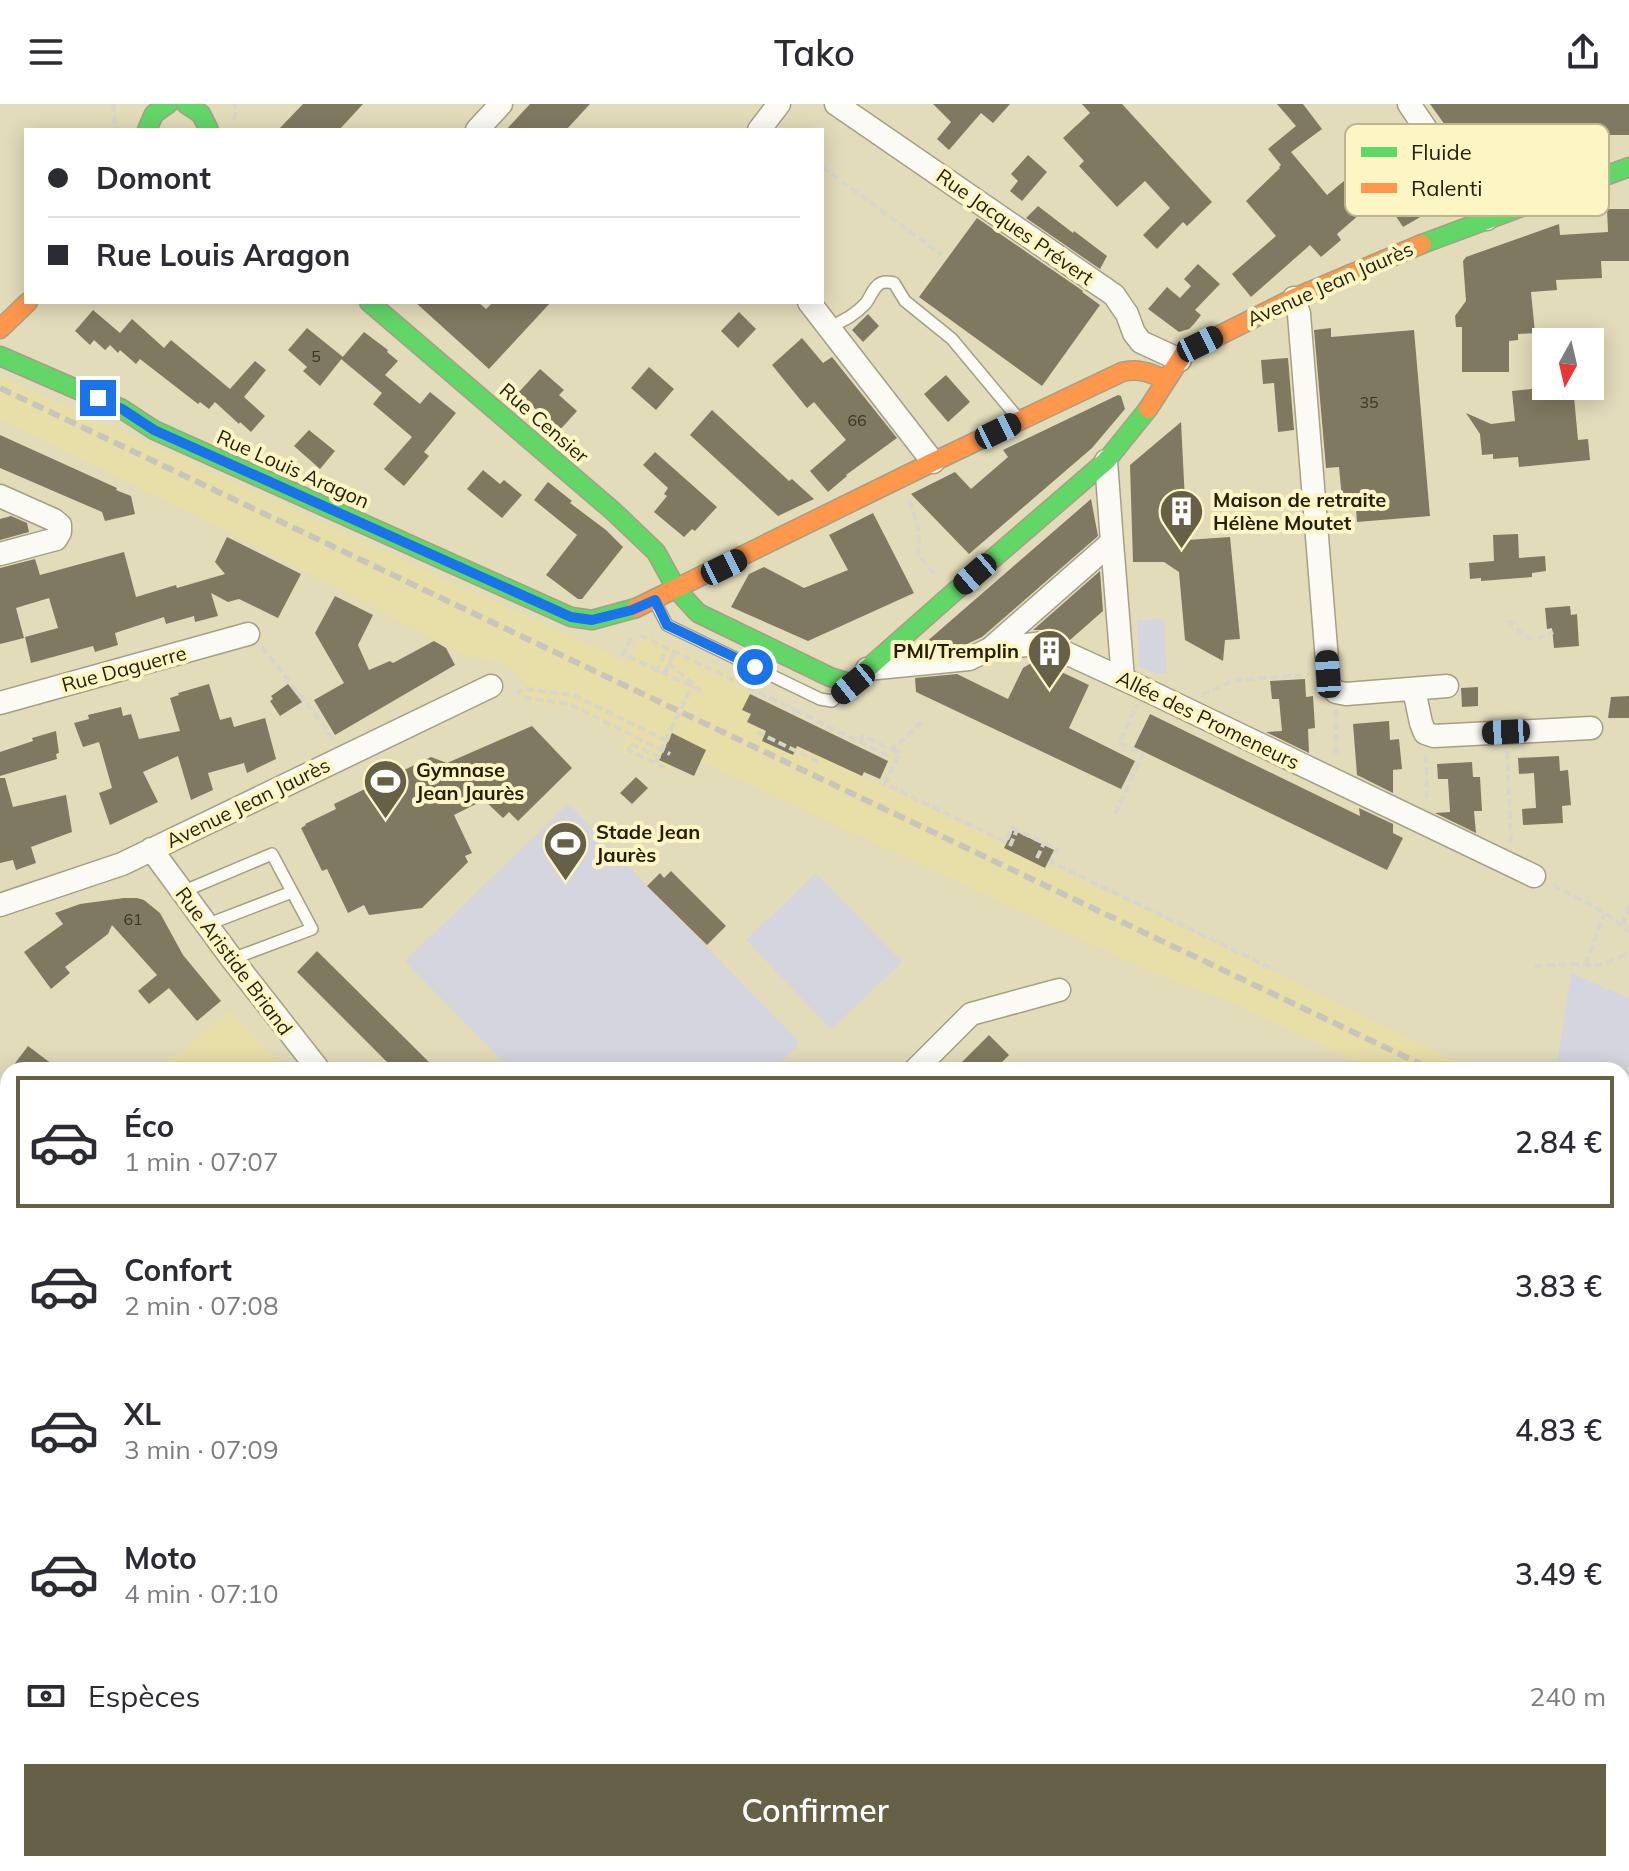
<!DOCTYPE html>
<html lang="fr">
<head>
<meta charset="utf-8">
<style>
  body { margin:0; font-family:Mulish,sans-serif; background:#f2f2f3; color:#2b2b33; height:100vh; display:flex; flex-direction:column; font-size:30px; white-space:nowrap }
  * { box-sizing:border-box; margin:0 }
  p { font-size:26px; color:#7c7c81 }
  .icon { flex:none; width:44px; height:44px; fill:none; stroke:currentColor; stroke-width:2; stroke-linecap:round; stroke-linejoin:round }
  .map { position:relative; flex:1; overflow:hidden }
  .sheet { position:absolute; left:0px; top:958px; width:1630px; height:810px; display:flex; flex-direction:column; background:#fff; border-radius:24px 24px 0 0; box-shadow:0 4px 20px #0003 }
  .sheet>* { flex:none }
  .banner { position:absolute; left:24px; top:24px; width:800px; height:176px; border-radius:0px; box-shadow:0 4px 20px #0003; display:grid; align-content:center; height:176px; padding:0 24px; background:#fff }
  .needle { width:52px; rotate:188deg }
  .tools { position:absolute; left:1532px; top:224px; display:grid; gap:16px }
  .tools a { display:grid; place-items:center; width:72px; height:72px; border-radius:0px; background:#fff; box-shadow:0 4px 20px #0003; font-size:40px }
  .end { position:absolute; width:36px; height:36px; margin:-18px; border:10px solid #1a73e8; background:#fff; box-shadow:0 0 0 4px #fff }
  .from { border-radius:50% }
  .car { position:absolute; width:24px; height:48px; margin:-24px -12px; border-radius:10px; box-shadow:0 0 6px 2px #0007; background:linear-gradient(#222 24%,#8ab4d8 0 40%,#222 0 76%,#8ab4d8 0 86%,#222 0) }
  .banner b { display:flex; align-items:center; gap:28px; height:76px; font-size:30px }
  .banner b+b { border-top:2px solid #e1e1e2 }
  .banner i { width:20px; height:20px; background:#2b2b33 }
  ul { padding:14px 0 0; list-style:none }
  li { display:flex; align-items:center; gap:24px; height:132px; margin:0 16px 12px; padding:0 8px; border:4px solid transparent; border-radius:0px }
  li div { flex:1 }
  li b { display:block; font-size:30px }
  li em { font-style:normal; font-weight:600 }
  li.active { border-color:#666146 }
  li>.icon { width:72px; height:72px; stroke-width:1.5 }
  .pay { display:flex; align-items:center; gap:20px; height:88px; padding:0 24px; font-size:30px }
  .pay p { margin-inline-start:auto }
  .primary-button { display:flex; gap:16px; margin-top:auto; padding:16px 24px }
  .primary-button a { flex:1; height:92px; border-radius:0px; background:#666146; color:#fff; font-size:32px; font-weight:600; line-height:92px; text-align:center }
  header { display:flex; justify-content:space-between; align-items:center; height:104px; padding:0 24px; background:#fff; font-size:36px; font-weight:600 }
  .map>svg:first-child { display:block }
</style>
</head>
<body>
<header><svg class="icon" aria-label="menu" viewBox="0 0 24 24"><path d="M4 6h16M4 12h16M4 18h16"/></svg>Tako<svg class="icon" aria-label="share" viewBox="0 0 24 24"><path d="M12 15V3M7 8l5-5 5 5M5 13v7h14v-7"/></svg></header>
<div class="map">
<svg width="1629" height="1767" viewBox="0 0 1629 1767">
  <rect width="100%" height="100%" fill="#e2dcbb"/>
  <path fill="#e7dea8" d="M0 272 628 558 643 528 754 581 750 591 872 649 862 672 1006 740 1013 726 1054 746 1048 760 1274 867 1473 966H1376L1248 907 1241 902 1156 870 701 658 694 672 671 662 667 669 620 647 626 633 569 604 519 596 518 588 526 581 521 573 503 559 466 552 219 423 0 315Z
    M228 907 289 966H161Z
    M1622 1038 1629 1042V1084L1622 1081Z"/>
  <path fill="#d4d5dd" d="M1164 515 1167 569 1158 570 1139 563 1137 516Z
    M568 700 800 939 773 966H511L405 857Z
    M816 769 902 858 831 925 746 836Z
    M1571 869 1629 894V1031L1622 1028V966H1556Z"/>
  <path fill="#807961" d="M303 0H363L339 26H278Z
    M530 0H590L566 26H506Z
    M933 0H1010L993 19 981 9 949 46 937 35 951 18Z
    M1082 0H1122L1212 98 1187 122 1183 118 1157 145 1143 131 1170 104 1145 77 1117 103 1079 62 1084 57 1063 34 1090 9Z
    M1277 0H1303L1322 25 1291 48 1327 91 1344 77 1367 104 1337 130 1341 136 1321 153 1310 141 1251 193 1232 170 1276 132 1246 97 1280 64 1279 63 1281 61 1268 45 1296 22Z
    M1430 0H1629V31H1595L1588 35 1584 28 1546 54 1542 48 1502 75 1497 69 1485 77Z
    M1408 24 1455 93 1403 123 1382 91 1400 79 1378 46Z
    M1028 51 1047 68 1022 97 1010 87 1018 77 1011 70Z
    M1038 102 1073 129 1074 127 1107 152 1100 165 1026 114Z
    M1607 105H1629V157H1601L1602 174 1556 176 1557 186 1531 188 1535 229 1518 230V236L1509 237V268H1462V223H1456L1455 212 1466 197 1463 157 1466 153 1559 120 1560 131 1608 128Z
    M977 114 1083 187 1082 188 1100 201 1042 282 919 193Z
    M1198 160 1220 180 1195 206 1201 211 1194 220 1189 225 1179 228 1148 205 1167 183 1180 194 1191 182 1184 175Z
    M415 198H478L486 205 493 198H551L489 265Z
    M93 206 120 229 132 215 164 244 171 236 230 285 255 257 266 266 244 293 265 312 251 328 240 318 239 320 215 298 209 305 200 298 198 300 140 255 136 260 120 246 118 249 110 241 105 246 94 236 90 241 75 227Z
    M739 208 756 225 738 244 721 227Z
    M868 210 879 222 863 238 852 226Z
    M307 224 343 253 320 282 303 267 307 263 288 246Z
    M1331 224V233L1414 226 1430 412 1357 418 1356 404 1343 405 1339 363 1326 364 1314 226Z
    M364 228 388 246 387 248 398 257 385 271 420 300 430 288 456 309 424 348 429 352 404 382 384 365 412 333 373 300 382 289 341 255Z
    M802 234 823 259 832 253 897 334 846 371 847 372 828 388 810 367 846 336 814 298 807 304 772 261Z
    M1288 254 1294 326 1278 328 1274 279 1263 280 1261 256Z
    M649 263 674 285 656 306 631 284Z
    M540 265 564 286 559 291 577 307 559 327 518 289Z
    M946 271 970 298 948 318 924 290Z
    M1562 282H1573L1578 336 1588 335 1590 356 1519 363 1518 353 1493 355V350L1482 351 1480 330 1466 309 1491 320 1515 317 1512 287Z
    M1118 291 1121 292 1125 305 1092 344 969 450 911 390 955 368 971 385 1008 353 1003 346Z
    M712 306 789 377 792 375 814 395 778 412 690 331Z
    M1181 318 1187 436 1230 433 1240 535 1225 536 1223 557 1185 536 1179 468 1164 458H1133L1130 361Z
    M309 326 335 347 320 365 294 342Z
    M0 331 117 384 116 386 131 392 135 410 105 417 102 408 0 364Z
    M655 348 717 403 695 427 692 425 684 433 654 408 667 392 664 390 668 384 643 361Z
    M483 366 500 380 504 376 522 391 502 414 467 385Z
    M548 378 572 397 570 399 606 426 623 443 582 495H578L546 471 577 431 534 396Z
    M1091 395 1098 432 982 533 965 541 917 546Z
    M873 409 914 489 808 537 731 503 749 470 764 463 804 484 848 466 829 431Z
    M11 412 27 419 29 428 0 436V415Z
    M1518 430 1519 454 1545 452 1546 467 1532 469V473L1481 477V474L1470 475 1469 459 1494 457 1493 431Z
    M227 433 301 470 278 514 239 495 228 498 211 489 218 512 195 518 194 512 166 520 164 513 115 529 118 541 95 548 93 542 31 559 25 533 58 524 49 494 16 504 24 534 0 540V464L35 455 40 471 124 448 136 493 176 481 177 484 225 470 215 458Z
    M1100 467 1103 507 1070 536 1049 526H1033Z
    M335 492 373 511 358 541 369 566 390 557 393 559 434 537 446 544 455 561 335 631 314 596 344 579 315 529Z
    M1570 502 1571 511 1577 510 1579 542 1554 544 1552 524 1547 525 1545 504Z
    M1036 556 1089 581 1069 624 1135 657 1121 685 916 588 915 574 957 570 1008 595 1023 564Z
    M1305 575 1306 593 1313 592 1315 624 1308 625 1309 649 1266 628 1282 627 1279 595H1272L1270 577Z
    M209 580 220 616 231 613 234 623 265 614 276 655 247 669 244 659 208 669 213 686 191 696 178 652 143 668 158 698 110 721 99 689 112 684 99 638 83 643 74 619 89 615 88 611 121 603 123 612 131 610 139 635 180 627 170 594 179 591 178 589Z
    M288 580 302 598 280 612 270 597 273 595 271 592Z
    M1478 583V602L1462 603 1461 584Z
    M750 590 888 657 880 675 864 668 862 672 797 642 793 651 762 637 766 627 747 618 751 610 742 606Z
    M1629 592V614H1608L1611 593Z
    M1150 610 1360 712 1359 704 1393 720V729L1403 734 1387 766 1134 643Z
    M1389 617 1390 636 1399 635 1402 665 1393 666V689L1357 671 1353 620Z
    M532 622 572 664 518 717 509 708 503 714 484 696 454 711 472 749 465 752 468 758 422 804 369 811 364 801 348 809 327 765 322 767 301 724 306 721 305 720 336 705 334 700 431 653 447 659Z
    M56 627 59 649 56 650 57 655 0 672V648L33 637 32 634Z
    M672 629 706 646 694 672 659 656Z
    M1559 652 1560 667 1568 666 1571 701 1562 702 1563 719 1523 721 1522 705 1536 704 1534 669 1519 670 1518 654Z
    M1472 658 1473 673H1480L1482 707H1474L1476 729 1435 709 1450 708 1448 675H1438L1437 660Z
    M636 673 648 684 632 700 620 689Z
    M0 674H5L13 703 66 691 72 728 31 743 36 759 16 766 13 756 0 759Z
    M1013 726 1054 746 1045 764 1004 744Z
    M671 767 726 822 707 841 647 782 660 769 664 774Z
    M124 794H137L144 796 160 809 183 851 221 897 197 917 169 884 149 900 138 887 157 871 112 821 108 830 65 863 70 869 51 885 24 848 63 820 55 809 80 800Z
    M317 847 437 966H395L297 868Z
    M989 931 1009 951 994 966H954Z
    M28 942 60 966H10Z"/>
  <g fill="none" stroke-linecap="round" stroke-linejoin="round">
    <defs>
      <path id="lane" d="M828 223C843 218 856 210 866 199 871 192 874 182 881 179 886 177 889 178 894 179L905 197 952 235 1017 313
        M655 498 667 521 820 595 832 597 849 583
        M182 788 272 750 312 825 232 855
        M206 821 292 788"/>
      <path id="street" d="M836 0 1114 191 1127 210 1134 229 1141 238 1180 256
        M1409 0 1487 115
        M477 26 501 0
        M759 26 779 0
        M1294 194 1299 210 1329 581 1336 588 1346 590 1447 582
        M809 198 933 358
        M0 392 54 416 60 421V428L56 435 0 450
        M1112 438 1123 575
        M990 545 1112 438 1106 357
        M867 565 969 555 990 545 1044 539 1136 581 1534 772
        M1414 586 1421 619 1425 629 1434 632 1591 624
        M0 599 248 530
        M151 745 232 855 319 966
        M0 801 122 760 491 582
        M915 966 971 910 1059 886
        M0 1050 8 1056
        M1622 1232 1629 1235
        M0 1362 8 1367
        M1622 1439 1629 1422
        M0 1668 8 1672
        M171 1760 184 1767
        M747 1760 760 1767
        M1304 1760 1311 1767
        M1598 1760 1599 1767
        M214 1767 220 1760
        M526 1767 531 1760
        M810 1767 815 1760"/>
      <path id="fast" d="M186 0 201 10 209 26
        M147 26 154 10 168 0
        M1422 140 1629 63
        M369 198 613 407 656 448 677 486 698 509 830 573 853 580 867 565 953 489 1106 357 1148 305
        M0 252 122 305 154 326 571 513 592 516 636 504"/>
      <path id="slow" d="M0 225 28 198
        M1148 305 1184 249 1294 194 1422 140
        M636 504 933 358 1122 268C1139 264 1151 269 1166 276"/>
    </defs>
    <use href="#lane" stroke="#a49f85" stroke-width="14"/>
    <use href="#street" stroke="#a49f85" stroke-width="25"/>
    <use href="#fast" stroke="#a49f85" stroke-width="21"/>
    <use href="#slow" stroke="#a49f85" stroke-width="21"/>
    <path stroke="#d8d5ca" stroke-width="4" stroke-dasharray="8 4" stroke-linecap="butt" d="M115 0 113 4 116 26
      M233 16 237 7 234 0
      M822 63 942 151
      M909 397C918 415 920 431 918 451L936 472
      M1508 516C1526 534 1528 541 1553 528
      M640 531 795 606 793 611
      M631 534 623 550 702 587
      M262 543 325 623 334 637
      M669 559 694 581
      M656 568 667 545
      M665 569 672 553
      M1202 591 1235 576 1309 571
      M795 606 888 652
      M1336 606V653
      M757 628 821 659
      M667 637 573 591 527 585 518 588 527 594 569 600 670 650
      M860 638 863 632 892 646 924 616
      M892 646 900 649 885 680 1006 738 1012 724 1057 745 1051 758 1275 866
      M1507 647 1511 738
      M1426 651 1427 698
      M665 664 628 646 631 640 659 653 669 632
      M1115 710 1143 650 1119 639 1137 601
      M1010 742 1017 726
      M1037 754 1044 739
      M1553 781C1578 794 1608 808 1629 828
      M1622 821 1629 801
      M1586 860 1604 810
      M1535 862 1572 860 1593 862 1607 859 1629 849"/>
    <use href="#lane" stroke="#fbfaf5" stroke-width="11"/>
    <use href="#street" stroke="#fbfaf5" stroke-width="22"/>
    <use href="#fast" stroke="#63d668" stroke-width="18"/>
    <use href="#slow" stroke="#ff974d" stroke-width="18"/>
    <path stroke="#c8c6bc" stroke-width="6" stroke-dasharray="12 6" stroke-linecap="butt" d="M0 284 1433 966
      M1622 1056 1629 1059"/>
    <path stroke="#d8d5ca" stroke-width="4" stroke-dasharray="8 4" stroke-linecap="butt" d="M672 553 677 544
      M655 659 692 582"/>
  </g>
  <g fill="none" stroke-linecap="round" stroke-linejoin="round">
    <path stroke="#1a73e8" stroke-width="10" d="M98 294 122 305 154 326 571 513 592 516 632 506 655 496 667 521 755 563"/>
  </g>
  <defs>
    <symbol id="building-pin" viewBox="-11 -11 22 30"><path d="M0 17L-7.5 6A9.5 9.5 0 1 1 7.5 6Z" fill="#666146" stroke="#fef5c4"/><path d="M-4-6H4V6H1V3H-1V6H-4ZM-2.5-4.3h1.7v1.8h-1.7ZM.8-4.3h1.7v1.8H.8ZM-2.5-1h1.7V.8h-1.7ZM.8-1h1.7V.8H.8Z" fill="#fff"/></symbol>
    <symbol id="stadium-pin" viewBox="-11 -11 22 30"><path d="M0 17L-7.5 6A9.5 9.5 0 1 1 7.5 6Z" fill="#666146" stroke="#fef5c4"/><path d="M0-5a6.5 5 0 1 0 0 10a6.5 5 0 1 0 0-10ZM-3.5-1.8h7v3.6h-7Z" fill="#fff"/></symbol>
  </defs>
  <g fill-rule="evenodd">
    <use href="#building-pin" x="1156" y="382" width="51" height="69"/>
    <use href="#building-pin" x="1024" y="522" width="51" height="69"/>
    <use href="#stadium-pin" x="360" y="652" width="51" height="69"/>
    <use href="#stadium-pin" x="540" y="714" width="51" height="69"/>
  </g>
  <g text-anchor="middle" stroke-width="8" stroke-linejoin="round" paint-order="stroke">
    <g font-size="16" fill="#3b361e">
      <text x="316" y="258">5</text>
      <text x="1369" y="304">35</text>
      <text x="857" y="322">66</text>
      <text x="133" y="821">61</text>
    </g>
    <g font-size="20" fill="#241f07" stroke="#fef5c4">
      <text transform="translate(1015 123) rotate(35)" y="7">Rue Jacques Prévert</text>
      <text transform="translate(1330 180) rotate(-24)" y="7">Avenue Jean Jaurès</text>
      <text transform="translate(544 319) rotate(41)" y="7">Rue Censier</text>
      <text transform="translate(293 365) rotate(24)" y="7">Rue Louis Aragon</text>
      <text transform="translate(124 565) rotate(-15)" y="7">Rue Daguerre</text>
      <text transform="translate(1208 616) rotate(26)" y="7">Allée des Promeneurs</text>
      <text transform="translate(248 699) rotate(-26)" y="7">Avenue Jean Jaurès</text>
      <text transform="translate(234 857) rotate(53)" y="7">Rue Aristide Briand</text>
    </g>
    <g font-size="20" font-weight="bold" fill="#241f07" stroke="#fef5c4" text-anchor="start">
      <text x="1213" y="403">Maison de retraite<tspan x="1213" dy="23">Hélène Moutet</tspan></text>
      <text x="1019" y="554" text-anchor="end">PMI/Tremplin</text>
      <text x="416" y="673">Gymnase<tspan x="416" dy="23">Jean Jaurès</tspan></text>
      <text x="596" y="735">Stade Jean<tspan x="596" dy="23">Jaurès</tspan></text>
    </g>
  </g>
  <rect x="1345" y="20" width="264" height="92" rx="12" fill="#fef5c4" stroke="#bdb58b" stroke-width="2"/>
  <rect x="1361" y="43" width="36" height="10" fill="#63d668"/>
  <rect x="1361" y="79" width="36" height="10" fill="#ff974d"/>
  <g font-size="22" fill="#241f07">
    <text x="1411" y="56">Fluide</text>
    <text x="1411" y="92">Ralenti</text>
  </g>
</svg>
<div class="tools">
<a><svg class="needle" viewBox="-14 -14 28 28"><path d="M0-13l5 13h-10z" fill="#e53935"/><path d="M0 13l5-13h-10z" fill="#7c7c81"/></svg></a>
</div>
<i class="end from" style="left:755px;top:563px"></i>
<i class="end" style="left:98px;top:294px"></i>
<i class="car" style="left:1200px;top:240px;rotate:64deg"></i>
<i class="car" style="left:998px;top:327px;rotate:64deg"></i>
<i class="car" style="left:724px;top:463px;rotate:64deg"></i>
<i class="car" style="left:975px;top:470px;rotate:229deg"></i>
<i class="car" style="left:1328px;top:570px;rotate:356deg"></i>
<i class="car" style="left:853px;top:580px;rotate:231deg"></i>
<i class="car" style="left:1506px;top:628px;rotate:267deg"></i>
<div class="banner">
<b><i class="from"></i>Domont</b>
<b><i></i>Rue Louis Aragon</b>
</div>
<section class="sheet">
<ul>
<li class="active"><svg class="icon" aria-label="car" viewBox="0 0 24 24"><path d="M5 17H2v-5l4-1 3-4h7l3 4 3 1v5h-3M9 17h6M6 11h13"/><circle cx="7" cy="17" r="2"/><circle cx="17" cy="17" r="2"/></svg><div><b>Éco</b><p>1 min · 07:07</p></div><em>2.84 €</em></li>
<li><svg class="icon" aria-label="car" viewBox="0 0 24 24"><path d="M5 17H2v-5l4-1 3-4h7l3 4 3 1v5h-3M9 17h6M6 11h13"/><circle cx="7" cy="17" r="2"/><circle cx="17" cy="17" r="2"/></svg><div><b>Confort</b><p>2 min · 07:08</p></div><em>3.83 €</em></li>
<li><svg class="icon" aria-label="car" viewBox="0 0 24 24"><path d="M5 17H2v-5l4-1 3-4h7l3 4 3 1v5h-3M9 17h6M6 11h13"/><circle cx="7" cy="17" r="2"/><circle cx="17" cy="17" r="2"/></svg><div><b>XL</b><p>3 min · 07:09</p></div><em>4.83 €</em></li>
<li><svg class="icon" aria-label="car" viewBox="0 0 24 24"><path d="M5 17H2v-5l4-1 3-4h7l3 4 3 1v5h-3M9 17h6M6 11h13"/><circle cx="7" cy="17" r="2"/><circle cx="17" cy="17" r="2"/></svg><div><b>Moto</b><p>4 min · 07:10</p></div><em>3.49 €</em></li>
</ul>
<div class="pay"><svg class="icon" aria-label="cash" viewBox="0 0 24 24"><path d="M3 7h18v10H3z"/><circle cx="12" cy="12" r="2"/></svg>Espèces<p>240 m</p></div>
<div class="primary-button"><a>Confirmer</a></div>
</section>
</div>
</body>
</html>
